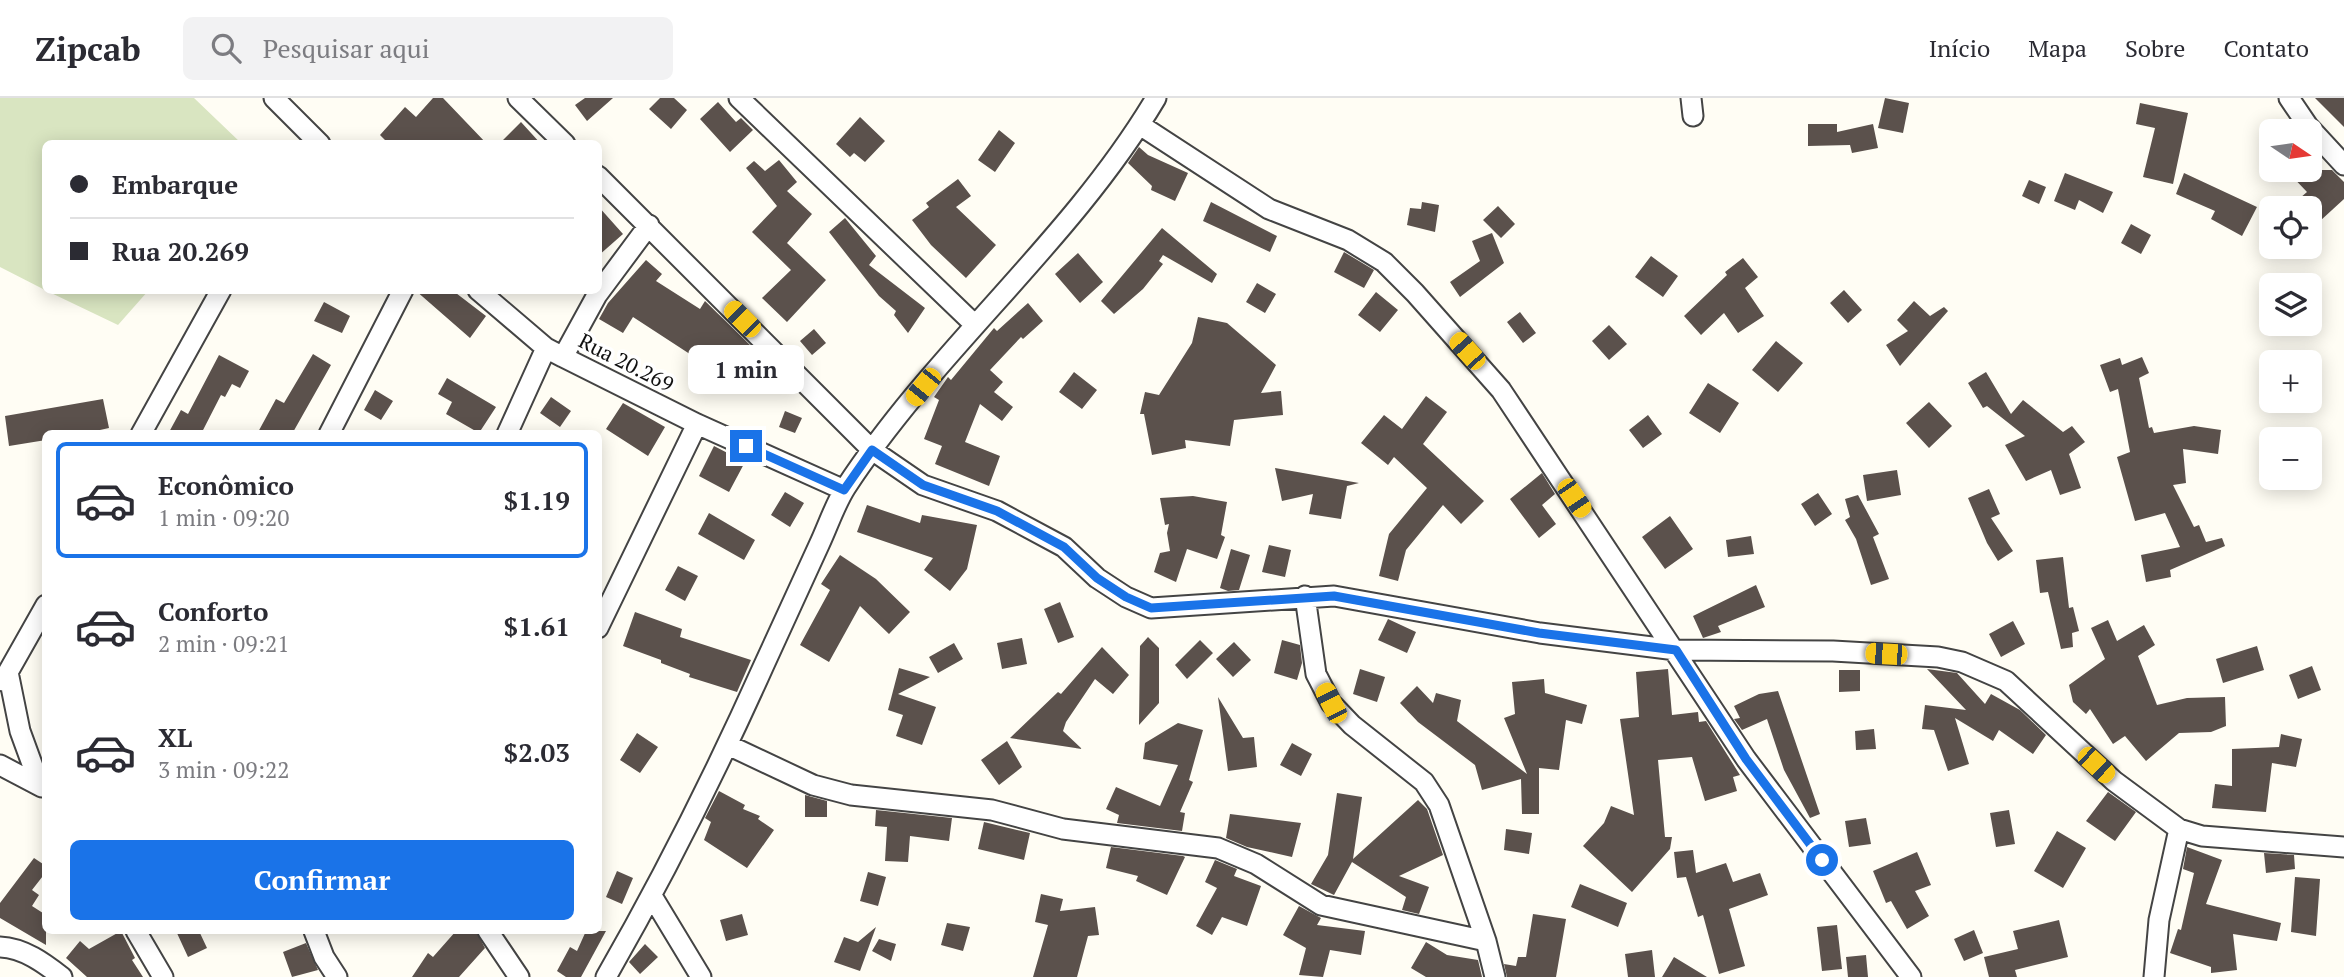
<!DOCTYPE html>
<html lang="pt">
<head>
<meta charset="utf-8">
<style>
  body { margin:0; font-family:"PT Serif",serif; background:#f2f2f3; color:#2b2b33; height:100vh; display:flex; flex-direction:column; font-size:26px; white-space:nowrap }
  * { box-sizing:border-box; margin:0 }
  p { font-size:23px; color:#7c7c81 }
  .icon { flex:none; width:38px; height:38px; fill:none; stroke:currentColor; stroke-width:2; stroke-linecap:round; stroke-linejoin:round }
  .map { position:relative; flex:1; overflow:hidden }
  .sheet { position:absolute; left:42px; top:332px; width:560px; height:504px; display:flex; flex-direction:column; background:#fff; border-radius:10px; box-shadow:0 4px 18px #0003 }
  .sheet>* { flex:none }
  .banner { position:absolute; left:42px; top:42px; width:560px; height:154px; border-radius:10px; box-shadow:0 4px 18px #0003; display:grid; align-content:center; height:154px; padding:0 28px; background:#fff }
  .needle { width:46px; rotate:103deg }
  .controls { position:absolute; left:2259px; top:21px; display:grid; gap:14px }
  .controls a { display:grid; place-items:center; width:63px; height:63px; border-radius:10px; background:#fff; box-shadow:0 4px 18px #0003; font-size:35px }
  .end { position:absolute; width:32px; height:32px; margin:-16px; border:9px solid #1a73e8; background:#fff; box-shadow:0 0 0 4px #fff }
  .from { border-radius:50% }
  .bubble { position:absolute; height:49px; border-radius:10px; background:#fff; box-shadow:0 4px 18px #0003; font-size:23px; font-weight:700; line-height:49px; text-align:center }
  .car { position:absolute; width:21px; height:42px; margin:-21px -10px; border-radius:9px; box-shadow:0 0 5px 2px #0007; background:linear-gradient(#f5c518 24%,#345 0 40%,#f5c518 0 76%,#345 0 86%,#f5c518 0) }
  .banner b { display:flex; align-items:center; gap:24px; height:66px; font-size:26px }
  .banner b+b { border-top:2px solid #e1e1e2 }
  .banner i { width:18px; height:18px; background:#2b2b33 }
  ul { padding:12px 0 0; list-style:none }
  li { display:flex; align-items:center; gap:21px; height:116px; margin:0 14px 10px; padding:0 14px; border:4px solid transparent; border-radius:10px }
  li div { flex:1 }
  li b { display:block; font-size:26px }
  li em { font-style:normal; font-weight:700 }
  li.selected { border-color:#1a73e8 }
  li>.icon { width:63px; height:63px; stroke-width:1.5 }
  .primary-button { display:flex; gap:14px; margin-top:auto; padding:14px 28px }
  .primary-button a { flex:1; height:80px; border-radius:10px; background:#1a73e8; color:#fff; font-size:28px; font-weight:700; line-height:80px; text-align:center }
  header { display:flex; align-items:center; gap:42px; box-sizing:border-box; height:98px; padding:0 35px; background:#fff; border-bottom:2px solid #e1e1e2 }
  header strong { font-size:33px }
  nav { display:flex; gap:38px; margin-inline-start:auto; font-size:24px }
  .search { width:490px; height:63px; background:#f2f2f3; display:flex; align-items:center; gap:18px; box-sizing:border-box; padding:0 24px; border-radius:10px; color:#7c7c81; font-size:26px }
  .map>svg:first-child { display:block }
</style>
</head>
<body>
<header>
<strong>Zipcab</strong>
<div class="search"><svg class="icon" aria-label="search" viewBox="0 0 24 24"><circle cx="10" cy="10" r="6"/><path d="M15 15l6 6"/></svg>Pesquisar aqui</div>
<nav><a>Início</a><a>Mapa</a><a>Sobre</a><a>Contato</a></nav>
</header>
<div class="map">
<svg width="2344" height="879" viewBox="0 0 2344 879">
  <rect width="100%" height="100%" fill="#fffdf4"/>
  <path fill="#d9e5c1" d="M0 0H194L241 45 46 46 45 192 0 169Z
    M47 193 148 192V193L118 227Z"/>
  <path fill="#5b514c" d="M433 0H443L487 46H389L380 37 405 9 416 19Z
    M585 0H613L587 23 575 7Z
    M660 0H674L687 12 671 31 649 11Z
    M1885 0 1909 5 1903 35 1878 30Z
    M2315 0H2344V29Z
    M718 4 736 24 741 20 753 32 730 54 700 21Z
    M2140 5 2188 15 2173 86 2143 79 2155 30 2136 26Z
    M860 19 885 43 865 64 854 55 850 59 836 46Z
    M521 24 541 46H499Z
    M1808 26H1837V34L1873 26 1878 50 1852 55 1850 47 1808 48Z
    M999 32 1015 45 995 74 978 62Z
    M1139 49 1148 57 1188 75 1175 103 1151 92 1152 88 1128 65Z
    M779 62 797 84 787 93 812 116 787 145 826 182 787 224 762 200 791 172 752 134 777 108 746 70 754 63 765 73Z
    M2286 72H2332L2344 84V101L2320 123 2300 100 2307 94Z
    M2065 75 2113 94 2103 115 2079 102 2075 112 2054 103Z
    M2184 75 2257 109 2242 138 2211 121 2215 113 2176 96Z
    M958 81 971 98 956 109 996 147 966 180 931 147 912 122 929 109 926 105Z
    M2029 82 2046 89 2039 106 2022 98Z
    M1211 104 1277 138 1270 154 1203 123Z
    M1422 104 1439 107 1435 134 1407 127 1410 110 1421 111Z
    M598 108 623 136 598 158Z
    M1498 108 1515 126 1501 140 1483 122Z
    M845 120 876 158 869 167 925 210 908 235 894 217 896 213 879 198 829 134Z
    M2131 126 2151 137 2141 156 2121 145Z
    M1162 130 1217 176 1212 185 1163 157 1159 163 1163 166 1143 191 1114 216 1101 203Z
    M1492 135 1504 165 1460 199 1450 184 1480 163 1472 143Z
    M1344 154 1374 172 1364 190 1334 174Z
    M1078 155 1103 184 1080 205 1055 176Z
    M1651 158 1678 178 1663 199 1635 179Z
    M1743 160 1758 179 1745 190 1764 218 1738 235 1724 215 1701 237 1684 218 1727 177 1725 174Z
    M646 162 662 176 656 183 700 211 705 203 750 247 722 285 695 268 699 262 633 219 623 235 599 221 608 205Z
    M1257 185 1276 196 1265 215 1246 204Z
    M415 192H452L486 218 470 240Z
    M1844 192 1862 212 1848 225 1830 205Z
    M1376 194 1398 212 1380 234 1358 217Z
    M1914 203 1930 218 1944 209 1948 213 1900 268 1886 247 1908 233 1897 222Z
    M324 204 350 218 342 235 314 223Z
    M1028 205 1043 223 1023 241 1021 239 990 272 1003 284 994 294 1013 309 1002 323 980 306 965 344 1000 358 989 388 935 366 942 348 924 341 939 302 934 299 948 279 951 282 994 230 997 233Z
    M1520 214 1536 235 1523 245 1507 224Z
    M1198 219 1227 225 1276 267 1261 295 1281 293 1283 317 1234 322 1230 348 1185 342 1186 350 1152 357 1144 316H1140L1145 294 1159 297 1192 245Z
    M1609 227 1627 246 1609 262 1592 243Z
    M814 231 826 245 812 257 800 243Z
    M1776 243 1803 265 1778 294 1752 272Z
    M313 256 331 267 292 336H257L276 301 284 305Z
    M219 257 249 273 240 290 232 286 225 299 221 297 201 336H168L181 312 188 316Z
    M2142 259 2149 275 2139 280 2149 330 2152 329 2154 335 2194 328 2221 332 2218 356 2183 351 2186 385 2173 387 2194 429 2199 427 2206 444 2222 440 2225 448 2170 472 2171 479 2146 484 2141 457 2180 449 2165 415 2135 423 2117 359 2130 354 2118 291 2110 294 2100 267 2120 260 2122 267Z
    M1074 274 1097 292 1082 311 1059 294Z
    M1986 274 2011 316 2023 302 2063 334 2072 328 2085 344 2069 356 2081 390 2060 397 2051 372 2026 383 2005 347 2025 338 1987 308 1983 310 1968 285Z
    M447 280 496 309 479 335 446 316 452 304 438 296Z
    M1708 285 1739 305 1720 335 1689 315Z
    M375 292 393 303 381 322 364 312Z
    M1426 298 1447 314 1423 346 1484 403 1461 426 1443 407 1406 452 1398 483 1379 478 1389 436 1427 390 1394 359 1388 367 1361 345 1384 317 1402 331Z
    M551 299 571 313 560 329 540 315Z
    M103 301 109 330 82 336H46V342L9 348 5 318Z
    M1929 304 1952 328 1929 350 1906 325Z
    M623 305 665 329 648 358 606 331Z
    M785 313 802 320 795 335 779 329Z
    M1648 317 1662 336 1643 350 1629 332Z
    M714 348 745 364 729 394 699 378Z
    M1275 370 1359 385 1347 388 1341 421 1309 416 1313 396 1282 403Z
    M1897 372 1901 397 1867 403 1863 377Z
    M1542 375 1555 396 1542 407 1556 426 1539 440 1510 401Z
    M1989 391 2000 416 1991 420 2013 453 1998 463 1987 445 1968 400Z
    M785 394 804 405 790 429 771 417Z
    M1818 395 1832 416 1815 428 1801 406Z
    M1858 397 1879 436 1873 439 1889 481 1871 487 1856 441 1845 422 1850 419 1845 401Z
    M1193 398 1227 404 1221 437 1225 439 1217 461 1187 451 1176 484 1154 474 1160 455 1170 453 1167 435 1169 426 1165 427 1160 400Z
    M867 407 920 425 922 417 977 427 967 471 950 493 924 472 933 460 857 434Z
    M709 415 755 442 744 462 698 436Z
    M1670 418 1693 451 1665 471 1642 439Z
    M1751 438 1754 456 1728 459 1726 442Z
    M1269 447 1291 452 1285 479 1262 474Z
    M1231 451 1250 457 1239 492 1228 493 1220 490Z
    M840 457 876 481 910 514 889 536 860 508 829 564 800 547 830 492 821 486Z
    M2063 459 2069 510 2073 509 2079 533 2072 535 2073 549 2061 551 2048 494 2040 495 2036 462Z
    M678 468 698 478 685 503 665 492Z
    M1756 487 1765 509 1718 528 1721 534 1703 540 1693 518Z
    M1060 504 1074 539 1058 545 1044 511Z
    M635 514 682 531 680 539 751 562 737 594 689 579 690 576 661 565V562L623 548Z
    M1388 521 1416 534 1407 555 1378 542Z
    M2108 522 2117 543 2144 527 2155 547 2138 558 2157 607 2187 600 2225 599 2226 628 2211 634 2179 635 2146 663 2125 638 2113 646 2090 611 2086 616 2073 604 2069 587 2105 561 2091 530Z
    M2013 523 2025 546 2001 559 1989 536Z
    M1148 539 1159 550V605L1139 627 1140 548Z
    M1022 540 1027 566 1002 571 997 545Z
    M1200 542 1213 555 1187 581 1175 567Z
    M1282 542 1300 547 1302 565 1297 582 1274 575Z
    M1234 544 1251 562 1233 579 1216 561Z
    M954 545 963 561 938 575 929 559Z
    M2257 548 2264 572 2223 585 2216 561Z
    M1102 549 1129 577 1113 596 1095 581 1066 624 1063 633 1082 651 1010 640 1058 594 1061 596Z
    M2312 568 2321 592 2298 601 2289 577Z
    M899 570 930 579 898 596 936 609 922 647 896 638 903 617 888 612Z
    M1360 571 1385 579 1377 604 1353 596Z
    M1668 571 1672 617 1698 614 1699 624 1706 623 1740 677 1733 679 1737 693 1705 703 1692 659 1658 662 1665 739H1672L1670 751 1632 794 1583 748 1604 725 1611 708 1634 717 1620 621 1639 619 1636 574Z
    M1927 571 1957 575 1985 606 1991 596 2020 612 2046 637 2033 656 1999 632 1993 643 1955 620 1969 666 1948 673 1934 632 1922 631 1925 607 1966 612Z
    M1839 572H1860V593L1839 594Z
    M1544 581 1545 595 1587 607 1582 626 1566 622 1559 672 1539 670V716H1522L1521 681 1482 692 1475 667 1418 624 1400 605 1417 588 1433 605 1436 595 1461 602 1457 623 1527 676 1504 620 1515 616 1512 584Z
    M1778 593 1820 716 1810 720 1784 672 1767 621 1742 632 1734 621 1740 620 1734 608 1759 596Z
    M1218 599 1243 640 1254 639 1257 669 1228 673Z
    M1178 625 1203 632 1189 682 1193 684 1180 714 1185 715 1182 733 1117 725 1119 717 1106 711 1116 689 1160 708 1178 667 1143 661 1145 645Z
    M1874 631 1876 651 1856 652 1855 633Z
    M637 635 658 649 640 675 620 662Z
    M2281 636 2302 641 2296 669 2272 665 2266 714 2212 710 2215 686 2232 688V651L2279 649Z
    M1007 643 1022 669 999 687 981 662Z
    M1292 645 1312 656 1301 678 1280 667Z
    M719 693 745 707 743 711 760 718 758 721 774 732 747 770 704 742 711 724 705 720Z
    M2108 694 2136 714 2115 743 2086 723Z
    M1337 695 1362 699 1353 761 1418 702 1427 711 1443 757 1399 778 1429 789 1419 816 1402 812 1406 799 1352 764 1334 797 1311 786 1328 757Z
    M805 697 827 703V719H805Z
    M876 712 952 720 949 743 910 738 908 764 885 763 887 729 875 728Z
    M2009 712 2015 746 1996 749 1990 715Z
    M1230 716 1301 725 1292 759 1247 749 1226 740Z
    M1866 720 1871 746 1849 749 1845 723Z
    M984 724 1030 735 1024 762 978 751Z
    M1506 731 1532 735 1529 756 1504 752Z
    M2057 733 2086 750 2063 790 2034 773Z
    M1111 749 1183 758 1185 759 1167 797 1136 783 1138 778 1106 770Z
    M2187 749 2222 762 2206 806 2281 825 2277 843 2233 836 2237 872 2211 875V869L2170 855 2178 831 2181 832 2194 775 2183 771Z
    M1693 752 1696 775 1726 765 1733 784 1760 775 1768 797 1729 811 1745 868 1719 876 1703 817 1698 819 1686 779 1677 780 1674 754Z
    M1917 754 1931 787 1915 793 1929 818 1907 831 1891 803 1886 805 1873 773Z
    M2264 755 2294 757 2295 771 2266 775Z
    M34 760 46 768V774L32 792 39 797 32 808 46 817V847L0 820V805Z
    M1215 762 1237 771 1234 778 1261 788 1247 828 1222 819 1212 837 1196 828 1217 790 1205 784Z
    M617 773 633 780 622 806 606 799Z
    M868 774 886 779 878 808 860 803Z
    M2295 779 2320 781 2316 838 2291 834Z
    M1580 786 1627 805 1618 829 1571 809Z
    M1041 796 1063 801 1060 813 1095 809 1099 837 1088 838 1077 879H1033L1048 827 1035 824Z
    M1299 808 1321 820 1317 827 1365 833 1361 857 1330 852 1323 879 1299 877 1306 850 1283 837Z
    M742 816 748 837 726 843 720 822Z
    M1533 816 1566 821 1556 879H1507L1504 866 1516 868 1518 859H1526Z
    M2059 822 2068 859 2015 872 2017 879H1989L1984 859 2018 851 2013 833Z
    M947 825 970 829 963 853 941 847Z
    M1837 827 1842 871 1822 873 1817 829Z
    M876 829 860 873 834 864 844 839 858 844Z
    M1974 832 1983 855 1964 863 1954 841Z
    M121 833 135 860 132 862 143 879H87L66 860 80 843 89 851Z
    M176 833H199L207 850 188 859Z
    M456 833H476L485 850 459 879H412L428 855 433 859Z
    M586 833H606L581 879H566L557 873 570 849 577 853Z
    M879 841 896 846 891 863 872 853Z
    M1426 844 1447 857 1478 862 1482 879H1426L1411 870Z
    M306 845 318 872 292 879 283 854Z
    M645 846 658 859 640 876 629 864Z
    M1652 852 1655 879H1628L1625 856Z
    M1866 857 1868 879H1848L1846 859Z
    M1674 859 1707 879H1662Z"/>
  <g fill="none" stroke-linecap="round" stroke-linejoin="round">
    <defs>
      <path id="street" d="M274 0 320 46
        M518 0 565 46
        M739 0 974 226
        M1691 0 1693 18
        M2289 0 2308 28 2344 67
        M1140 27 1269 111 1348 142 1384 164 1415 195 1501 292 1746 661 1911 879
        M598 78 872 352 923 387 997 413 1064 449 1097 480 1126 499 1151 510 1334 498 1540 535 1676 552 1833 553 1938 559 1962 564 2006 583 2114 683 2179 731 2202 738 2344 749
        M478 192 546 250 563 259 697 326 844 392
        M563 259 597 197 649 127
        M141 336 221 192
        M329 336 403 192
        M507 336 546 250
        M1305 498 1316 576 1331 605 1352 627 1424 684 1439 707 1486 843 1495 879
        M598 530 697 326
        M8 574 20 633 39 685
        M3 583 46 507
        M728 647 813 687 851 697 992 712 1063 731 1218 750 1256 766 1321 807 1486 843
        M0 667 42 689
        M652 798 701 879
        M136 833 163 879
        M314 833 324 859 337 879
        M488 833 519 879
        M0 849C24 850 44 865 62 879
        M606 879C664 778 716 674 764 567 782 527 801 487 819 447 828 428 835 406 846 389 937 250 1071 143 1156 0
        M2154 879 2159 822 2179 731"/>
    </defs>
    <use href="#street" stroke="#444" stroke-width="23"/>
    <use href="#street" stroke="#fff" stroke-width="19"/>
  </g>
  <g fill="none" stroke-linecap="round" stroke-linejoin="round">
    <path stroke="#1a73e8" stroke-width="9" d="M746 348 844 392 872 352 923 387 997 413 1064 449 1097 480 1126 499 1151 510 1334 498 1539 535 1676 552 1746 661 1822 762"/>
  </g>
  <g text-anchor="middle" stroke-width="7" stroke-linejoin="round" paint-order="stroke">
    <g font-size="21" fill="#111" stroke="#fff">
      <text transform="translate(626 265) rotate(27)" y="7">Rua 20.269</text>
    </g>
  </g>
</svg>
<div class="controls">
<a><svg class="needle" viewBox="-14 -14 28 28"><path d="M0-13l5 13h-10z" fill="#e53935"/><path d="M0 13l5-13h-10z" fill="#7c7c81"/></svg></a>
<a><svg class="icon" aria-label="locate" viewBox="0 0 24 24"><circle cx="12" cy="12" r="6"/><path d="M12 2v4M12 18v4M2 12h4M18 12h4"/></svg></a>
<a><svg class="icon" aria-label="layers" viewBox="0 0 24 24"><path d="M12 4l9 5-9 5-9-5zM3 14l9 5 9-5"/></svg></a>
<a>+</a>
<a>−</a>
</div>
<i class="end from" style="left:1822px;top:762px"></i>
<i class="end" style="left:746px;top:348px"></i>
<div class="bubble" style="left:688px;top:247px;width:116px">1 min</div>
<i class="car" style="left:742px;top:221px;rotate:315deg"></i>
<i class="car" style="left:1467px;top:253px;rotate:318deg"></i>
<i class="car" style="left:923px;top:289px;rotate:219deg"></i>
<i class="car" style="left:1574px;top:400px;rotate:146deg"></i>
<i class="car" style="left:1886px;top:556px;rotate:273deg"></i>
<i class="car" style="left:1331px;top:605px;rotate:333deg"></i>
<i class="car" style="left:2096px;top:667px;rotate:133deg"></i>
<div class="banner">
<b><i class="from"></i>Embarque</b>
<b><i></i>Rua 20.269</b>
</div>
<section class="sheet">
<ul>
<li class="selected"><svg class="icon" aria-label="car" viewBox="0 0 24 24"><path d="M5 17H2v-5l4-1 3-4h7l3 4 3 1v5h-3M9 17h6M6 11h13"/><circle cx="7" cy="17" r="2"/><circle cx="17" cy="17" r="2"/></svg><div><b>Econômico</b><p>1 min · 09:20</p></div><em>$1.19</em></li>
<li><svg class="icon" aria-label="car" viewBox="0 0 24 24"><path d="M5 17H2v-5l4-1 3-4h7l3 4 3 1v5h-3M9 17h6M6 11h13"/><circle cx="7" cy="17" r="2"/><circle cx="17" cy="17" r="2"/></svg><div><b>Conforto</b><p>2 min · 09:21</p></div><em>$1.61</em></li>
<li><svg class="icon" aria-label="car" viewBox="0 0 24 24"><path d="M5 17H2v-5l4-1 3-4h7l3 4 3 1v5h-3M9 17h6M6 11h13"/><circle cx="7" cy="17" r="2"/><circle cx="17" cy="17" r="2"/></svg><div><b>XL</b><p>3 min · 09:22</p></div><em>$2.03</em></li>
</ul>
<div class="primary-button"><a>Confirmar</a></div>
</section>
</div>
</body>
</html>
